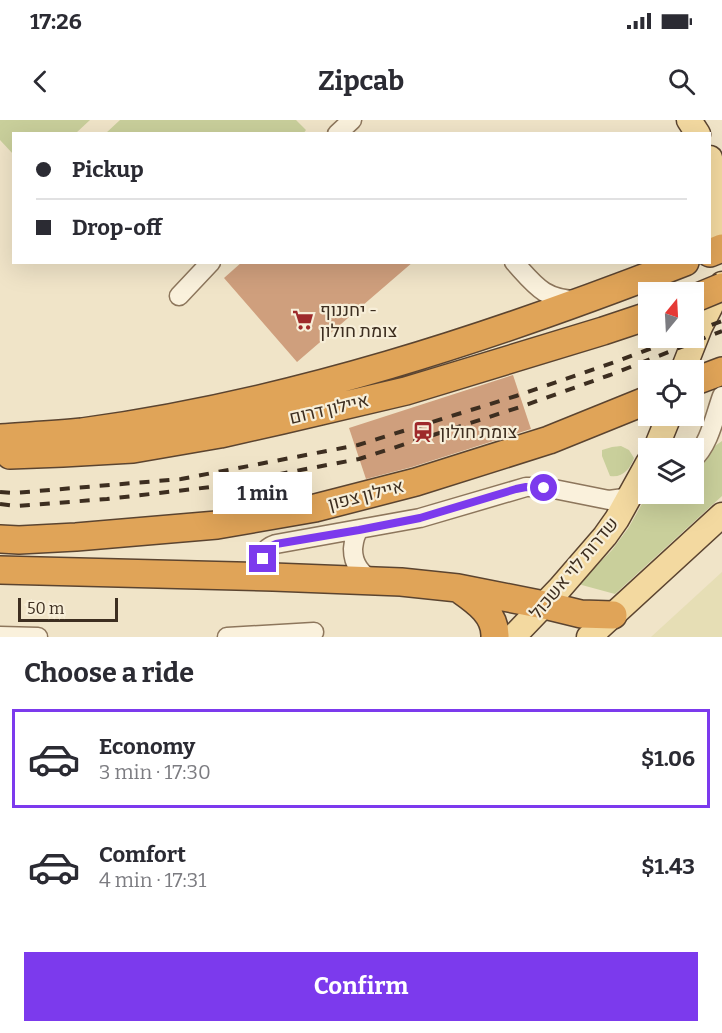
<!DOCTYPE html>
<html lang="en">
<head>
<meta charset="utf-8">
<style>
  body { margin:0; font-family:Bitter,Heebo,serif; background:#f7f7f7; color:#2b2b33; height:100vh; display:flex; flex-direction:column; font-size:22px; white-space:nowrap }
  * { box-sizing:border-box; margin:0 }
  p { font-size:20px; color:#7c7c81 }
  .icon { flex:none; width:33px; height:33px; fill:none; stroke:currentColor; stroke-width:2; stroke-linecap:round; stroke-linejoin:round }
  .map { position:relative; height:517px; overflow:hidden }
  .side { display:flex; flex-direction:column; background:#fff; flex:1 }
  .side>* { flex:none }
  .top-card { position:absolute; left:12px; top:12px; width:699px; height:132px; border-radius:0px; box-shadow:0 6px 24px #0002; display:grid; align-content:center; height:132px; padding:0 24px; background:#fff }
  .needle { width:39px; rotate:18deg }
  .tools { position:absolute; left:638px; top:162px; display:grid; gap:12px }
  .tools a { display:grid; place-items:center; width:66px; height:66px; border-radius:0px; background:#fff; box-shadow:0 6px 24px #0002; font-size:30px }
  .scale { position:absolute; left:18px; bottom:15px; width:100px; box-sizing:border-box; padding-left:6px; border:3px solid #3d2e20; border-top:0; font-size:16px; line-height:21px; white-space:nowrap; color:#3d2e20; -webkit-text-stroke:4px #f7eed8; paint-order:stroke }
  .end { position:absolute; width:27px; height:27px; margin:-14px; border:8px solid #7c3aed; background:#fff; box-shadow:0 0 0 3px #fff }
  .from { border-radius:50% }
  .bubble { position:absolute; height:42px; border-radius:0px; background:#fff; box-shadow:0 6px 24px #0002; font-size:20px; font-weight:700; line-height:42px; text-align:center }
  .top-card b { display:flex; align-items:center; gap:21px; height:57px; font-size:22px }
  .top-card b+b { border-top:2px solid #e1e1e2 }
  .top-card i { width:15px; height:15px; background:#2b2b33 }
  ul { padding:0; list-style:none }
  li { display:flex; align-items:center; gap:18px; height:99px; margin:0 12px 9px; padding:0 12px; border:3px solid transparent; border-radius:0px }
  li div { flex:1 }
  li b { display:block; font-size:22px }
  li em { font-style:normal; font-weight:700 }
  li.on { border-color:#7c3aed }
  li>.icon { width:54px; height:54px; stroke-width:1.5 }
  h2 { padding:0 24px; font-size:27px; line-height:72px }
  .cta { display:flex; gap:12px; margin-top:auto; padding:12px 24px }
  .cta a { flex:1; height:69px; border-radius:0px; background:#7c3aed; color:#fff; font-size:24px; font-weight:700; line-height:69px; text-align:center }
  .status { display:flex; justify-content:space-between; align-items:center; height:42px; padding:0 30px; background:#fff; direction:ltr }
  .status svg { height:16px; fill:currentColor }
  header { display:flex; justify-content:space-between; align-items:center; height:78px; padding:0 24px; background:#fff; font-size:27px; font-weight:700 }
  .map>svg:first-child { display:block }
</style>
</head>
<body>
<div class="status"><b>17:26</b><svg viewBox="0 0 49 12"><path d="M0 12V9h3v3zM5 12V6h3v6zM10 12V3h3v9zM15 12V0h3v12zM26 1h20v11H26zM47 4h2v5h-2z"/></svg></div>
<header><svg class="icon" aria-label="back" viewBox="0 0 24 24"><path d="M15 5l-7 7 7 7"/></svg>Zipcab<svg class="icon" aria-label="search" viewBox="0 0 24 24"><circle cx="10" cy="10" r="6"/><path d="M15 15l6 6"/></svg></header>
<div class="map">
<svg width="722" height="517" viewBox="0 0 722 517">
  <rect width="100%" height="100%" fill="#f0e4c8"/>
  <path fill="#e6deb5" d="M722 452V517H651Z"/>
  <path fill="#c9cf9b" d="M0 0H90L76 13 14 14 13 34 0 20Z
    M120 0H296L306 10 303 14 106 13Z
    M722 321V376L615 474 578 464 612 430 629 407 648 373 693 374V350L703 343 712 328Z
    M621 326 629 330 634 338C630 349 623 358 610 356L602 336V330L612 327Z"/>
  <path fill="#cf9f7d" d="M242 142H413L297 242 224 158Z
    M513 255 531 309 412 347 366 359 349 308Z"/>
  <g fill="none" stroke-linecap="round" stroke-linejoin="round">
    <defs>
      <path id="minor" d="M337 14 352 0
        M514 142C535 165 544 180 578 180
        M179 176 211 142
        M693 339C709 326 715 295 722 276
        M359 410C354 416 354 421 353 429 353 444 361 455 375 461
        M273 457C263 445 256 431 276 424L420 398 526 367H544L609 380 624 378 632 372
        M0 516 38 517
        M227 517 314 512"/>
      <path id="major" d="M689 0 698 14
        M710 38C719 72 722 84 710 118
        M683 250 700 207 722 164
        M656 328 669 296
        M513 517 560 468 605 416 617 399 648 343
        M589 517 722 395"/>
      <path id="highway" d="M710 133 722 128
        M693 262 722 251
        M0 318C27 316 55 315 82 312 290 284 490 218 685 142
        M10 335 63 333 133 329 220 314 282 300 406 271 603 211 648 196
        M0 419 19 420 76 417 217 405 315 388 416 362 549 320 648 280
        M0 450 273 457 401 462 458 468 544 485 581 494 613 495
        M459 469C476 481 496 494 495 517"/>
    </defs>
    <use href="#minor" stroke="#8d765c" stroke-width="21"/>
    <use href="#major" stroke="#5b4430" stroke-width="27"/>
    <use href="#highway" stroke="#5b4430" stroke-width="30"/>
    <use href="#minor" stroke="#faf1dc" stroke-width="18"/>
    <use href="#major" stroke="#f3d9a0" stroke-width="24"/>
    <use href="#highway" stroke="#e0a458" stroke-width="27"/>
    <path stroke="#3d2e20" stroke-width="4" stroke-dasharray="10 10" stroke-linecap="butt" d="M693 212 722 201
      M0 372 14 373 181 359 358 325 516 276 615 242 679 218
      M0 384 17 386 107 379 211 367 359 339 523 286 610 255 722 211"/>
    <defs>
      <path id="highway-bridge" d="M693 179 722 167"/>
    </defs>
    <use href="#highway-bridge" stroke="#5b4430" stroke-width="30" stroke-linecap="butt"/>
    <use href="#highway-bridge" stroke="#e0a458" stroke-width="27"/>
  </g>
  <g fill="none" stroke-linecap="round" stroke-linejoin="round">
    <path stroke="#7c3aed" stroke-width="8" d="M263 439C265 431 268 427 276 424L359 410 420 398 516 369 526 367 544 368"/>
  </g>
  <defs>
    <symbol id="supermarket-bare" viewBox="-9 -9 18 18"><path d="M-6-5.5h2.5l.6 2H6L4.5 2H-2.5L-4.4-4H-6ZM-1.5 3.2a1.3 1.3 0 1 0 .1 0ZM3 3.2a1.3 1.3 0 1 0 .1 0Z" fill="#9e2a2b" stroke="#f7eed8" stroke-width="2.5" paint-order="stroke"/></symbol>
    <symbol id="station-bare" viewBox="-9 -9 18 18"><path d="M-3-6H3Q5-6 5-4V2Q5 4 3 4L4.5 6H3L1.5 4h-3L-3 6H-4.5L-3 4Q-5 4-5 2V-4Q-5-6-3-6ZM-3.5-4v3h7v-3ZM-3.5 1v1.5H-2V1ZM2 1v1.5H3.5V1Z" fill="#9e2a2b" stroke="#f7eed8" stroke-width="2.5" paint-order="stroke"/></symbol>
  </defs>
  <g fill-rule="evenodd">
    <use href="#supermarket-bare" x="288" y="185" width="30" height="30"/>
    <use href="#station-bare" x="408" y="297" width="30" height="30"/>
  </g>
  <g text-anchor="middle" stroke-width="4.5" stroke-linejoin="round" paint-order="stroke">
    <g font-size="18" fill="#3d2e20" stroke="#f7eed8" text-anchor="start">
      <text x="320" y="196">יחננוף -<tspan x="320" dy="21">צומת חולון</tspan></text>
      <text x="440" y="318">צומת חולון</text>
    </g>
    <g font-size="18" fill="#3d2e20" stroke="#f7eed8">
      <text transform="translate(329 289) rotate(-13)" y="6">איילון דרום</text>
      <text transform="translate(366 375) rotate(-14)" y="6">איילון צפון</text>
      <text transform="translate(574 448) rotate(-50)" y="6">שדרות לוי אשכול</text>
    </g>
  </g>
</svg>
<div class="tools">
<a><svg class="needle" viewBox="-14 -14 28 28"><path d="M0-13l5 13h-10z" fill="#e53935"/><path d="M0 13l5-13h-10z" fill="#7c7c81"/></svg></a>
<a><svg class="icon" aria-label="locate" viewBox="0 0 24 24"><circle cx="12" cy="12" r="6"/><path d="M12 2v4M12 18v4M2 12h4M18 12h4"/></svg></a>
<a><svg class="icon" aria-label="layers" viewBox="0 0 24 24"><path d="M12 4l9 5-9 5-9-5zM3 14l9 5 9-5"/></svg></a>
</div>
<div class="scale">50 m</div>
<i class="end from" style="left:544px;top:368px"></i>
<i class="end" style="left:263px;top:439px"></i>
<div class="bubble" style="left:213px;top:352px;width:99px">1 min</div>
<div class="top-card">
<b><i class="from"></i>Pickup</b>
<b><i></i>Drop-off</b>
</div>
</div>
<section class="side">
<h2>Choose a ride</h2>
<ul>
<li class="on"><svg class="icon" aria-label="car" viewBox="0 0 24 24"><path d="M5 17H2v-5l4-1 3-4h7l3 4 3 1v5h-3M9 17h6M6 11h13"/><circle cx="7" cy="17" r="2"/><circle cx="17" cy="17" r="2"/></svg><div><b>Economy</b><p>3 min · 17:30</p></div><em>$1.06</em></li>
<li><svg class="icon" aria-label="car" viewBox="0 0 24 24"><path d="M5 17H2v-5l4-1 3-4h7l3 4 3 1v5h-3M9 17h6M6 11h13"/><circle cx="7" cy="17" r="2"/><circle cx="17" cy="17" r="2"/></svg><div><b>Comfort</b><p>4 min · 17:31</p></div><em>$1.43</em></li>
</ul>
<div class="cta"><a>Confirm</a></div>
</section>
</body>
</html>
